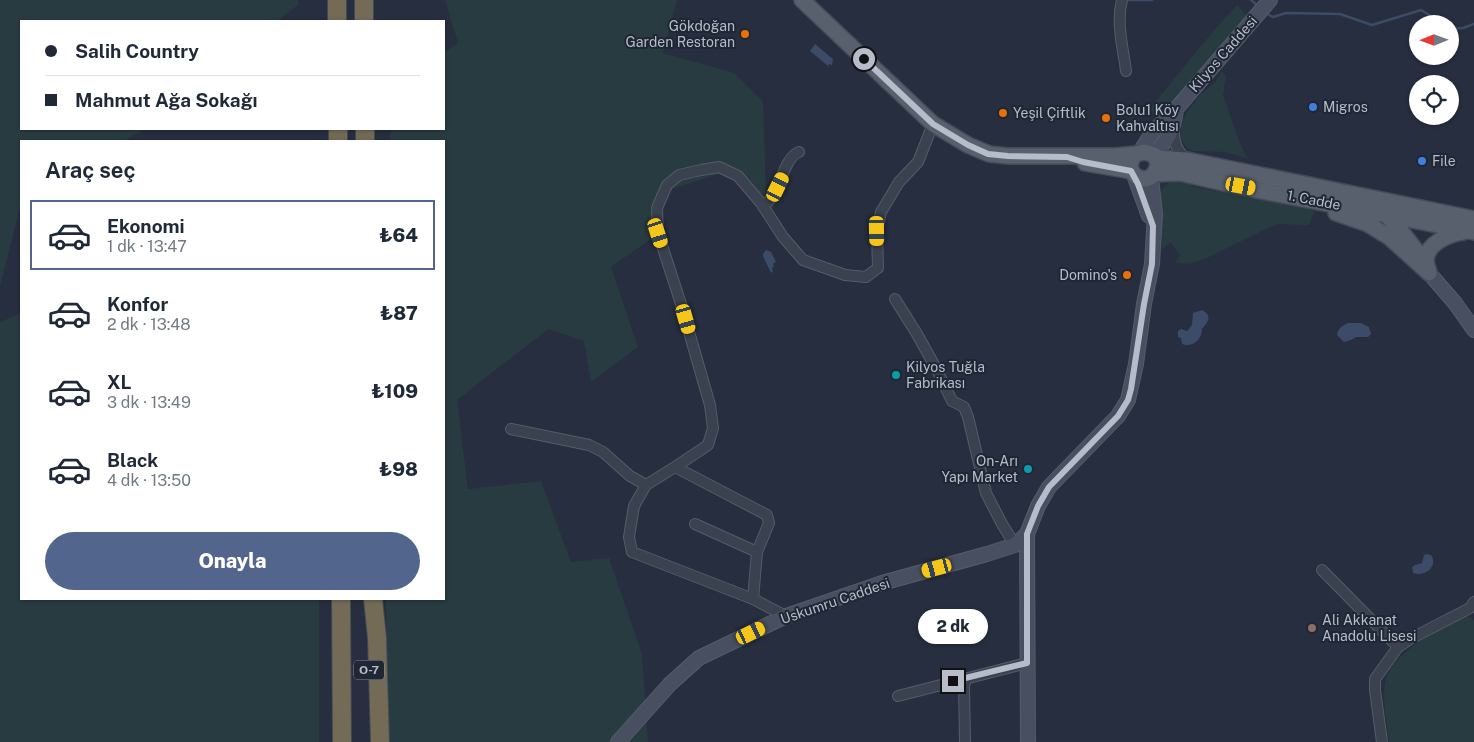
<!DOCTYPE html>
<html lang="tr">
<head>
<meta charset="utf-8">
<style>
  body { margin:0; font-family:"Public Sans",sans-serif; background:#f6f6f7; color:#1f2937; height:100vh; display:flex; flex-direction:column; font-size:19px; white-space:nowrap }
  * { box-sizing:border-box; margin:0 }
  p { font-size:16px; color:#747a83 }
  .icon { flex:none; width:28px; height:28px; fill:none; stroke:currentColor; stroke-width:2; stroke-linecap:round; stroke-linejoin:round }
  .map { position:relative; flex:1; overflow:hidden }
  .drawer { position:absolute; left:20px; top:140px; width:425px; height:460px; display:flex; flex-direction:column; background:#fff; border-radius:0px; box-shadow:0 1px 4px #0004 }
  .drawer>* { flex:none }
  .banner { position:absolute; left:20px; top:20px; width:425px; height:110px; border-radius:0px; box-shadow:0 1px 4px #0004; display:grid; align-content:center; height:110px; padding:0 25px; background:#fff }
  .needle { width:32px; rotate:269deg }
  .tools { position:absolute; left:1409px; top:15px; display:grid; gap:10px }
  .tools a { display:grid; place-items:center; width:50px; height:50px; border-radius:50%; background:#fff; box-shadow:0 1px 4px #0004; font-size:25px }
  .end { position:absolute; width:22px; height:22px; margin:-11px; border:6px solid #b6bcc9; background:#111; box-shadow:0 0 0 2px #111 }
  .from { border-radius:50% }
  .bubble { position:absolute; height:35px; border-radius:18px; background:#fff; box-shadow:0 1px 4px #0004; font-size:16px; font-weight:800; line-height:35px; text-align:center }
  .car { position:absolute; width:15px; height:30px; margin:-15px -8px; border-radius:6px; box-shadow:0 0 4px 1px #0007; background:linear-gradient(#f5c518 24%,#345 0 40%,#f5c518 0 76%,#345 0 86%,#f5c518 0) }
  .banner b { display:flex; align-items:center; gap:18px; height:48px; font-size:19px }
  .banner b+b { border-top:1px solid #e0e1e3 }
  .banner i { width:12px; height:12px; background:#1f2937 }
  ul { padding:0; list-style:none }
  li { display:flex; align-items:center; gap:15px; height:70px; margin:0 10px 8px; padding:0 15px; border:2px solid transparent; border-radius:0px }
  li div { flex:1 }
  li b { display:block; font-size:19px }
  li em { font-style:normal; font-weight:800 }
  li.selected { border-color:#52658c }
  li>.icon { width:45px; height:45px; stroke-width:1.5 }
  h2 { padding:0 25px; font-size:22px; line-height:60px }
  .button { display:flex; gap:10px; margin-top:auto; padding:10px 25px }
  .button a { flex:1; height:58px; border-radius:30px; background:#52658c; color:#fff; font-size:20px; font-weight:800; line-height:58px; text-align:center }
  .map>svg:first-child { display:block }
</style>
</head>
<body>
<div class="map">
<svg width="1474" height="742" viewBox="0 0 1474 742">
  <rect width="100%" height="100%" fill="#262e3f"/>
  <path fill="#283b40" d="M0 0H298V5L277 21H21V129H146L124 141H21V203L0 287Z
    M445 0H677L663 53 734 73 763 101 766 196 723 173 661 192 658 234 611 267 638 347 591 382 584 341 548 329 457 400 468 489 541 481 571 562 609 558 642 654 648 742H389L387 699 386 599H444V141H390L391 129H444V53L458 43Z
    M1237 5 1250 19 1160 121 1149 109C1179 75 1205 38 1237 5Z
    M1222 72 1226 76 1223 95 1239 141 1246 156 1251 159 1224 152 1193 151 1188 149 1180 138 1181 125 1187 112 1199 96 1214 83Z
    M1178 179 1185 181 1193 187 1229 193 1240 191 1272 198 1315 211 1309 225 1276 224 1207 258 1189 264 1175 263 1180 255 1170 242 1162 250 1160 193C1165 185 1169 181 1178 179Z
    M21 313V599H319V742H0V322Z
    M1466 616 1474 620V742H1389C1387 723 1382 703 1385 684 1388 655 1438 629 1461 617Z"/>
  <path fill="#3c4b67" d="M815 44 833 59 832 65 829 64 828 66 810 51Z
    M766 250 771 252 776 262 773 264 774 267 772 268 773 271 771 273 763 256V254Z
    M1202 310C1213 316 1208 322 1202 329 1202 340 1192 348 1182 344L1181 338 1178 337V331L1181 329 1187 331 1192 325 1193 313Z
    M1348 323H1361L1369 327 1371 334 1368 337H1356L1351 340 1344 342 1337 335C1338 328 1342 326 1348 323Z
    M1427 554 1431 555C1439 567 1424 577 1413 573L1412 567 1415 565 1422 563 1424 555Z"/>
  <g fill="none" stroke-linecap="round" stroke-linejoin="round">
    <path stroke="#3c4b67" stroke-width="2.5" d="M1127 0H1152
      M1251 0 1257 5
      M1269 15 1273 17 1286 13 1340 14 1372 25 1421 10 1434 18 1440 24
      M1450 29 1463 28 1474 24"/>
    <defs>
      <path id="street" d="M1122 0C1116 22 1123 48 1126 71
        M1174 128C1173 142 1177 151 1187 160
        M763 207C767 203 771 199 774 194 781 182 786 157 799 152
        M895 299 917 334 937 370 952 401 964 407 968 417 986 493 1002 524 1015 545
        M511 429 589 445 603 452 630 476 646 485
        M675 467 708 445 713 428 710 405 681 304 658 233 657 208 667 185 679 175 701 170 719 167 738 176 761 203 783 237 803 260 845 275 866 277 878 268 877 231 881 212 899 182 918 162 933 124
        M695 524 757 552
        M1322 570 1398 647
        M753 599 757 552 769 523 767 515 675 467 646 485 634 506 629 537 632 552 753 599 786 616
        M898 696 1027 663
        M965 742 964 685 967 678
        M1382 742 1375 690V679L1398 647 1410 639 1470 608 1474 602"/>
      <path id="secondary" d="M1140 152 1152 133 1176 109 1270 0
        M1154 155C1168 139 1174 130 1176 109
        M1134 175 1149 216
        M1429 273 1455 303 1474 330
        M618 742 670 684 699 658 786 616 882 583 987 554 1015 545 1027 534
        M1028 742 1027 534 1038 506 1049 487 1118 416 1128 400 1136 364 1144 304 1152 264 1155 214 1151 177"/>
      <path id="primary" d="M802 0 933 124 968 145 989 154 1008 156H1115L1136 154 1145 152 1154 155 1158 162C1155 194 1116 174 1136 154
        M1156 158 1187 160 1474 219
        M1085 163 1131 171
        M1154 174 1180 173 1241 187 1474 232
        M1336 213 1368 224 1389 237 1429 273
        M1384 213 1398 227 1418 253
        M1429 272C1428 268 1426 264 1426 260 1427 243 1449 234 1463 232"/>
      <path id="highway" d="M337 0V21
        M364 0V21
        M338 129V141
        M365 129V141
        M341 599 342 742
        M373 599 377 638 380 742"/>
    </defs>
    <use href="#street" stroke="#555c69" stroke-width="12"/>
    <use href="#secondary" stroke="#555c69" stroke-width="16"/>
    <use href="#primary" stroke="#434a58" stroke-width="18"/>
    <use href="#highway" stroke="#424956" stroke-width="20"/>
    <use href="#street" stroke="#3a414f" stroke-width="10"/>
    <use href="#secondary" stroke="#484f61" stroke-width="14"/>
    <use href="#primary" stroke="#58606e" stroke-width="15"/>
    <use href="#highway" stroke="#746b57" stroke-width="18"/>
  </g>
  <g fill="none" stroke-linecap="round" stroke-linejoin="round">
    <path stroke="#b6bcc9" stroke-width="6" d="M864 59 933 124 968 145 988 154 1008 156 1067 157 1083 162 1131 171 1138 184 1153 226 1152 264 1144 304 1131 389 1128 400 1118 416 1049 487 1038 506 1027 534V663L953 681"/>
  </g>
  <g fill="#e8710a" stroke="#1f2634" stroke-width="2">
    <circle cx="745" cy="34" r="5"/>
    <circle cx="1003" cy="113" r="5"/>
    <circle cx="1106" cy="118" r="5"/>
    <circle cx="1127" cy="275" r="5"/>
  </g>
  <g fill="#3f7fe0" stroke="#1f2634" stroke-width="2">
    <circle cx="1313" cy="107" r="5"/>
    <circle cx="1422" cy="161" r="5"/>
  </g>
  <g fill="#0f9aa8" stroke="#1f2634" stroke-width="2">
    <circle cx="896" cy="375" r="5"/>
    <circle cx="1028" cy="469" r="5"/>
  </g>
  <circle fill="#8d6e63" stroke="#1f2634" stroke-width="2" cx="1312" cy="628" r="5"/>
  <g text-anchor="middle" stroke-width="4" stroke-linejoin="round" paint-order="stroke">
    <rect fill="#1f2634" stroke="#898f9c" stroke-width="1" x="354" y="660.5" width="30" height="19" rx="4"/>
    <g font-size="12" font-weight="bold" fill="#b6bcc9">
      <text x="369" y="674">O-7</text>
    </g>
    <g font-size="14" fill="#b6bcc9" stroke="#1f2634" text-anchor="start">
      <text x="735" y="31" text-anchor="end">Gökdoğan<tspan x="735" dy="16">Garden Restoran</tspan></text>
      <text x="1323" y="112">Migros</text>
      <text x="1116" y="115">Bolu1 Köy<tspan x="1116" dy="16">Kahvaltısı</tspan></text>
      <text x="1013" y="118">Yeşil Çiftlik</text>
      <text x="1432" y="166">File</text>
      <text x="1117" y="280" text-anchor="end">Domino's</text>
      <text x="906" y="372">Kilyos Tuğla<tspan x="906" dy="16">Fabrikası</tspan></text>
      <text x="1018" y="466" text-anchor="end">On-Arı<tspan x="1018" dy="16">Yapı Market</tspan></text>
      <text x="1322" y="625">Ali Akkanat<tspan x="1322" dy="16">Anadolu Lisesi</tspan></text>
    </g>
    <g font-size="14" fill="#b6bcc9" stroke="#1f2634">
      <text transform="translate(1223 54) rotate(-49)" y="5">Kilyos Caddesi</text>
      <text transform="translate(1314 200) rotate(11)" y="5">1. Cadde</text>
      <text transform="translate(835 601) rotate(-19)" y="5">Uskumru Caddesi</text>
    </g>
  </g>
</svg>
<div class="tools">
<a><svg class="needle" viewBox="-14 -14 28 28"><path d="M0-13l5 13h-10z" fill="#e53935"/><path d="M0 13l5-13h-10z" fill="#747a83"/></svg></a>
<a><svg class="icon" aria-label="locate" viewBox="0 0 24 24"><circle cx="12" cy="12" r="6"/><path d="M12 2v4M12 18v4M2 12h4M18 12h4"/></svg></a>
</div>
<i class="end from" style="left:864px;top:59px"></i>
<i class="end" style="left:953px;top:681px"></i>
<div class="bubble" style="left:918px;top:609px;width:70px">2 dk</div>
<i class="car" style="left:1241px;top:186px;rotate:101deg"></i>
<i class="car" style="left:778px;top:187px;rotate:26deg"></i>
<i class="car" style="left:877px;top:231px;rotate:179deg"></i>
<i class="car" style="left:658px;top:233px;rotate:162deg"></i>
<i class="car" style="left:686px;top:319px;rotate:164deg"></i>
<i class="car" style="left:937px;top:568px;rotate:255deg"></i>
<i class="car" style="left:751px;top:633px;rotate:64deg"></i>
<div class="banner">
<b><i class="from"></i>Salih Country</b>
<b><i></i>Mahmut Ağa Sokağı</b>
</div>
<section class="drawer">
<h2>Araç seç</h2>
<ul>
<li class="selected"><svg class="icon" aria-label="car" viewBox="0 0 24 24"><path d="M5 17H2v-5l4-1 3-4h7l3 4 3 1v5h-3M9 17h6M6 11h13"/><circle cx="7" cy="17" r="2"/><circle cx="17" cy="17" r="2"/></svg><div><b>Ekonomi</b><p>1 dk · 13:47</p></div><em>₺64</em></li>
<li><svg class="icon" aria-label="car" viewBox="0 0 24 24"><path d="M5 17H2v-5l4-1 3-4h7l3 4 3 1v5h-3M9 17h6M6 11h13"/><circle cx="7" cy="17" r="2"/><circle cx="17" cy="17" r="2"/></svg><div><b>Konfor</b><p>2 dk · 13:48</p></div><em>₺87</em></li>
<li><svg class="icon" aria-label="car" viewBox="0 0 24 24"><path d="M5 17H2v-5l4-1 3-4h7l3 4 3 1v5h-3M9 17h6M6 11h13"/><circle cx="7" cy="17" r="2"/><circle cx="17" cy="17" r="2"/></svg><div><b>XL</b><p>3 dk · 13:49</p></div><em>₺109</em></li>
<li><svg class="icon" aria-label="car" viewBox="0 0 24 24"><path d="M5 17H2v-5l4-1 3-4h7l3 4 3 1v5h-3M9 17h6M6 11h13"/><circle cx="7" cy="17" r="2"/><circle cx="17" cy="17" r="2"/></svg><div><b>Black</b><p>4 dk · 13:50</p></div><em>₺98</em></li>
</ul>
<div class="button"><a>Onayla</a></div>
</section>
</div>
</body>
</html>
